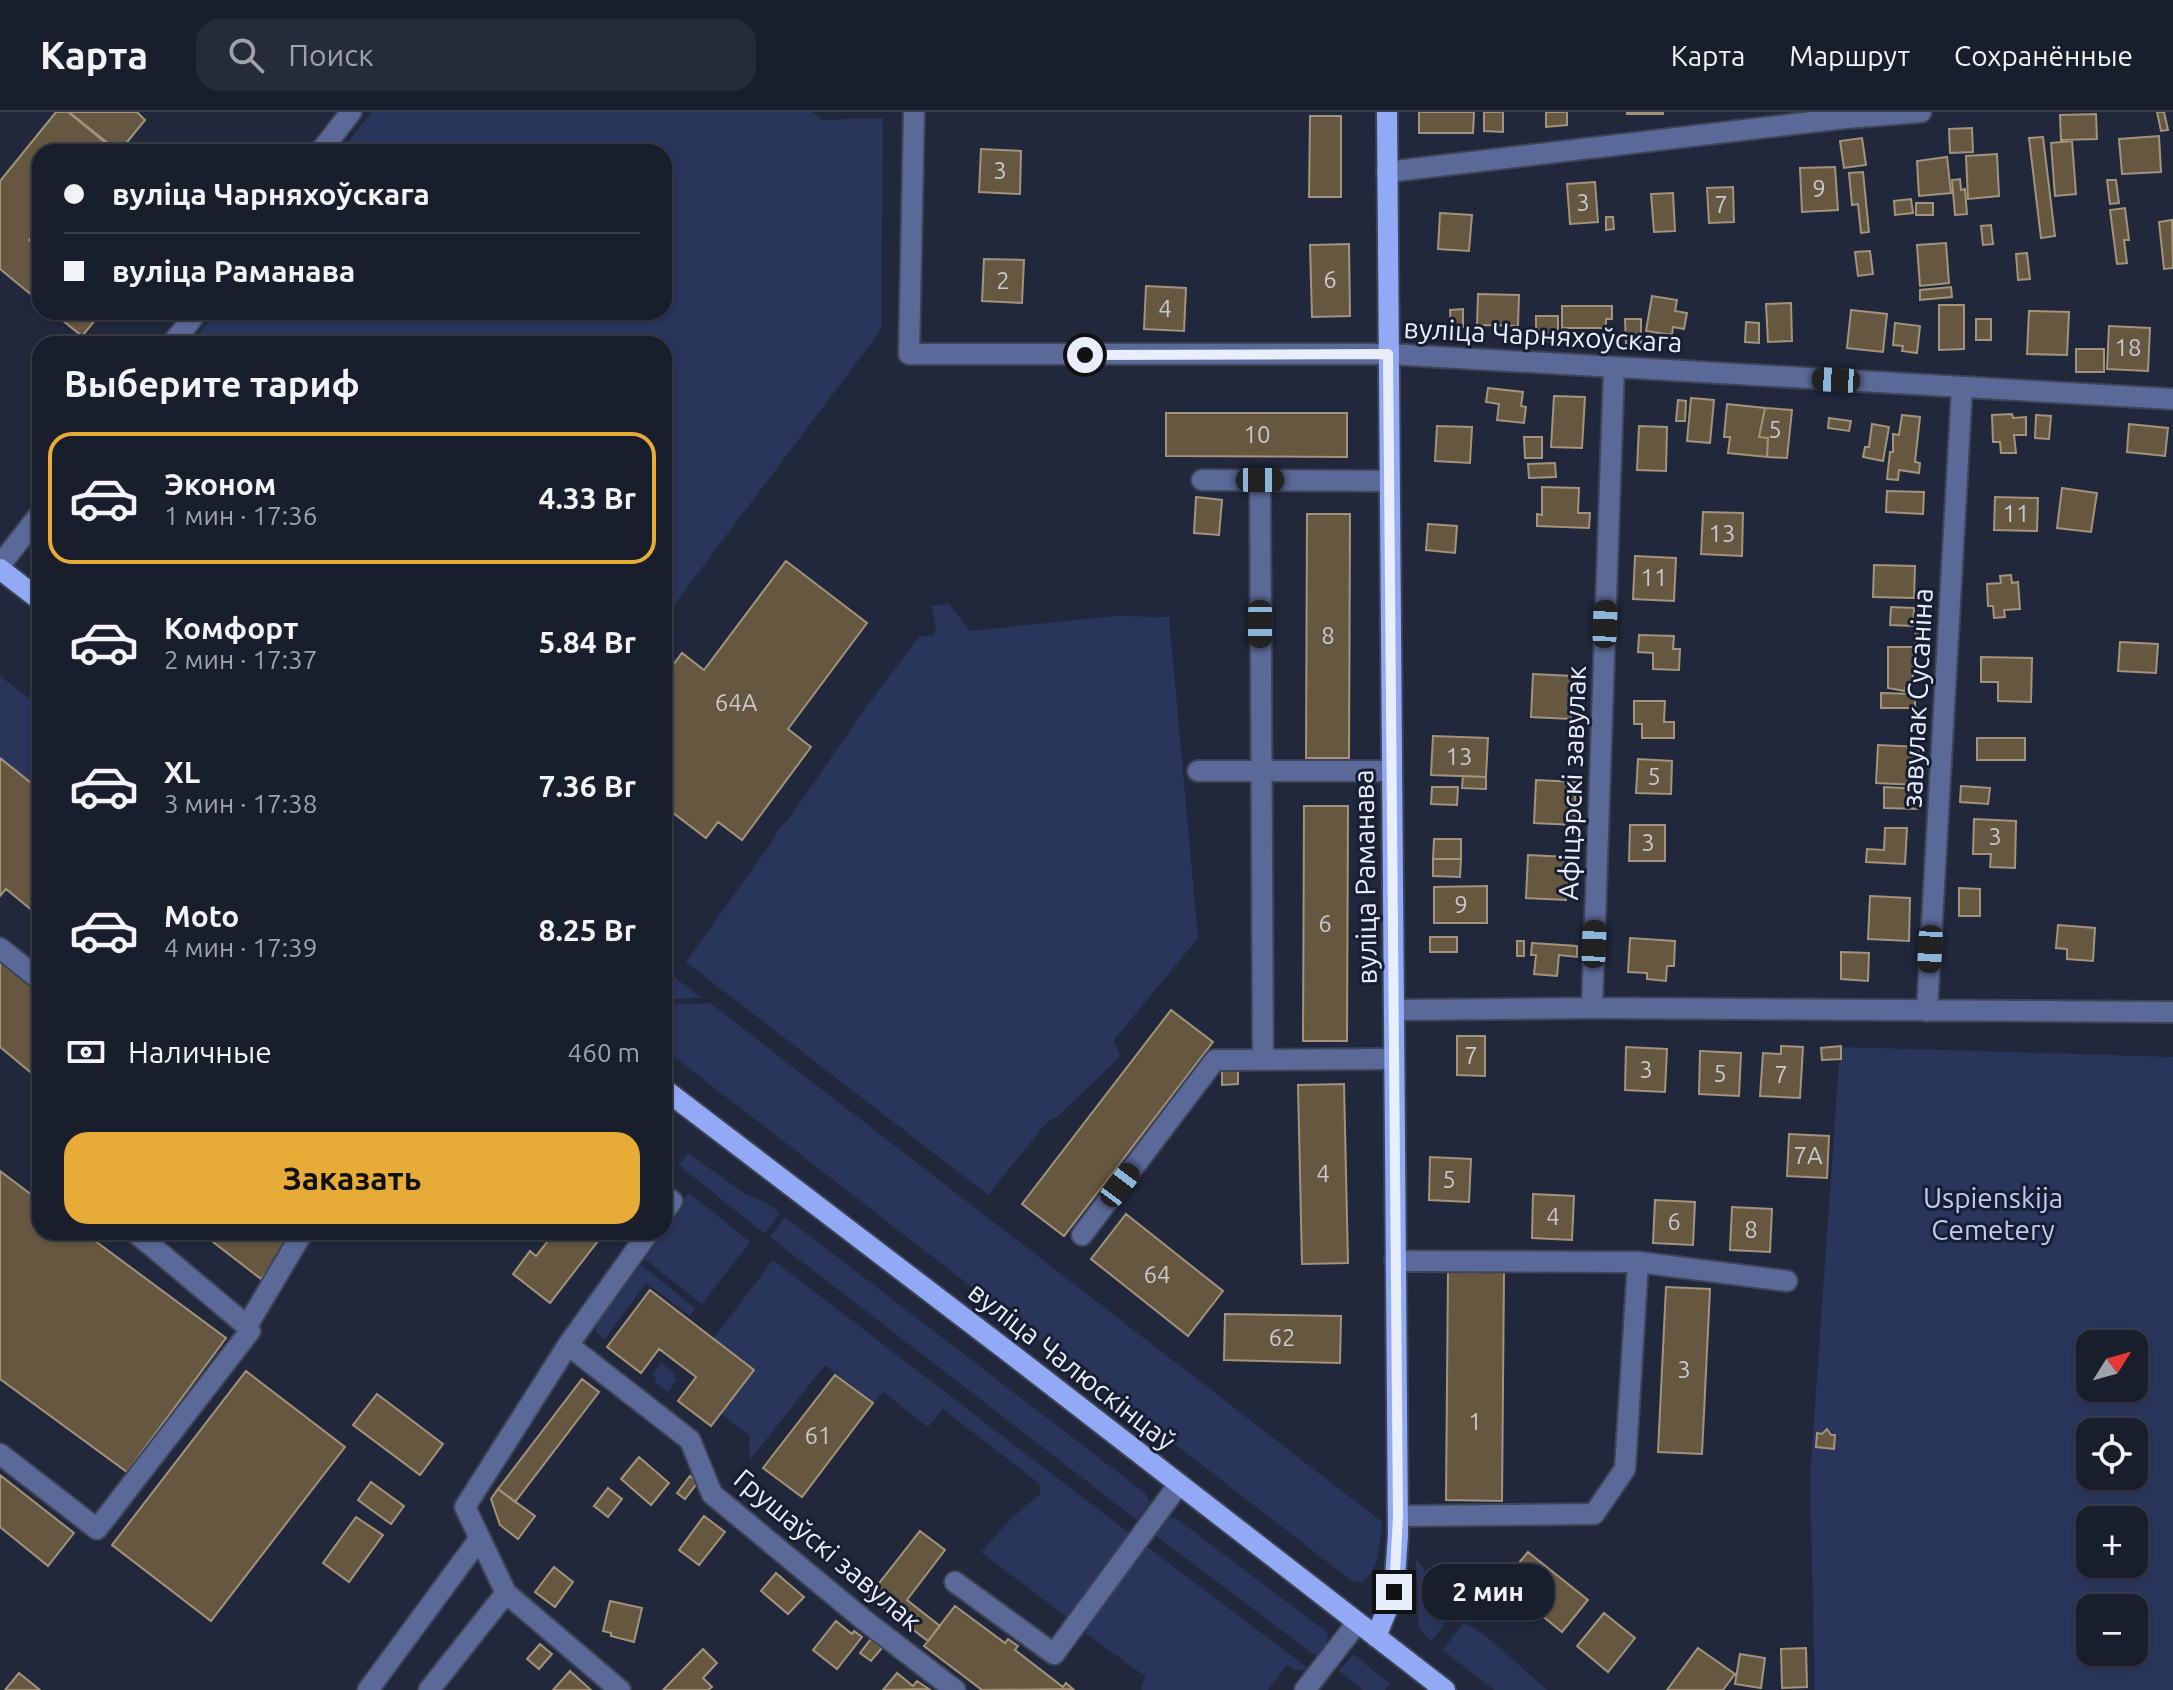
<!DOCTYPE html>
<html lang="ru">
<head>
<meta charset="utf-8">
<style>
  body { margin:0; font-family:Ubuntu,sans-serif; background:#262b39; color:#f1f3f6; height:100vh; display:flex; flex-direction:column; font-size:30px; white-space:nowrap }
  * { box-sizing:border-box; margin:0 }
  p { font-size:26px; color:#9fa2aa }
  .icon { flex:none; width:44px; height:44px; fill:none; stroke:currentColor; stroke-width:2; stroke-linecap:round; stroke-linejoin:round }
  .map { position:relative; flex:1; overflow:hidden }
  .drawer { position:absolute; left:32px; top:224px; width:640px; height:904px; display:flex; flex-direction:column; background:#191e2d; border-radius:24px; box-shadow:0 2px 6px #0004,0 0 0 2px #373c49 }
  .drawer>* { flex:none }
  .top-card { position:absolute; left:32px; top:32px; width:640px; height:176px; border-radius:24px; box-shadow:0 2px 6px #0004,0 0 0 2px #373c49; display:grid; align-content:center; height:176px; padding:0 32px; background:#191e2d }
  .needle { width:52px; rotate:53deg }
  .buttons { position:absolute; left:2076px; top:1218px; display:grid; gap:16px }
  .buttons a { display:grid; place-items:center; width:72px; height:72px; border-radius:16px; background:#191e2d; box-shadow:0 2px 6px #0004,0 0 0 2px #373c49; font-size:40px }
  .end { position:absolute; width:36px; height:36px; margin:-18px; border:10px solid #e9eefc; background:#111; box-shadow:0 0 0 4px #111 }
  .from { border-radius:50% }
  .bubble { position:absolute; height:56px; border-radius:24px; background:#191e2d; box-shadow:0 2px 6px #0004,0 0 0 2px #373c49; font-size:26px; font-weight:600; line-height:56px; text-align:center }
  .car { position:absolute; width:24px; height:48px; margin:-24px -12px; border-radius:10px; box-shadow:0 0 6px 2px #0007; background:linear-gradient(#222 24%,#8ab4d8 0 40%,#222 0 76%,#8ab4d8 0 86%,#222 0) }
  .top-card b { display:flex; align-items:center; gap:28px; height:76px; font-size:30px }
  .top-card b+b { border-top:2px solid #373c49 }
  .top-card i { width:20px; height:20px; background:#f1f3f6 }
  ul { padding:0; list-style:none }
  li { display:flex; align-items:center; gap:24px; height:132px; margin:0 16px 12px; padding:0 16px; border:4px solid transparent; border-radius:24px }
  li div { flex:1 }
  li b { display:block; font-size:30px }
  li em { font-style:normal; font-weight:600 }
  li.active { border-color:#e7ac37 }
  li>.icon { width:72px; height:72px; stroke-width:1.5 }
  h2 { padding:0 32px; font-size:36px; line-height:96px }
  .pay { display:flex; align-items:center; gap:20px; height:88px; padding:0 32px; font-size:30px }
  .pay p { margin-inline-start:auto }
  .cta { display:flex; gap:16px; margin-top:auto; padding:16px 32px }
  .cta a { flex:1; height:92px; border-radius:24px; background:#e7ac37; color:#111; font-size:32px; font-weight:600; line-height:92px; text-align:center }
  header { display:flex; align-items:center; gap:48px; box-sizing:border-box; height:112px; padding:0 40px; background:#191e2d; border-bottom:2px solid #373c49 }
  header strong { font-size:38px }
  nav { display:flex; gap:44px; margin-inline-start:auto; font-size:28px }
  .search { width:560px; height:72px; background:#262b39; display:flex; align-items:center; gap:20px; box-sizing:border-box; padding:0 28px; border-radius:24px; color:#9fa2aa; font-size:30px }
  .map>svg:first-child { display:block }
</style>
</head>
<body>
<header>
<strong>Карта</strong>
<div class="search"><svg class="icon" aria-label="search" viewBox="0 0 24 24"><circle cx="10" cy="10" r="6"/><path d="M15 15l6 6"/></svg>Поиск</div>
<nav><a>Карта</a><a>Маршрут</a><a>Сохранённые</a></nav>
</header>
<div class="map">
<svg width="2173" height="1578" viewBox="0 0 2173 1578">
  <rect width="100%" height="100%" fill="#21283c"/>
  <path fill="#2a355c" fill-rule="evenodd" d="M372 0H812L822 8 883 6 881 218 664 506V232H191L216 200H664V40H340Z
    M949 492 970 519 1116 504 1169 505 1198 826 1114 928 1120 945 1057 1005 1048 1009 988 1083 686 850 774 727 776 720 790 705 867 594 919 525 934 523 936 516 931 494Z
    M0 564 40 595V678L0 646Z
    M664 857 701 886 664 887Z
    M710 891 1382 1410C1379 1434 1381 1455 1362 1471L1352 1469 664 937V893Z
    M1840 935 2173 945V1578H1815L1810 1367ZM2090 1232H2134V1276H2090ZM2090 1320H2134V1364H2090ZM2090 1408H2134V1452H2090ZM2090 1496H2134V1540H2090Z
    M688 1041 745 1082 765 1090 780 1101 765 1122 679 1053Z
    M689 1081 750 1130 702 1192 645 1147 678 1102 676 1098Z
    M785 1105 1146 1382 1149 1391 1137 1408 770 1125Z
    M773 1148 1129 1421 1130 1427 1072 1509 981 1440 1012 1406 1040 1382V1372L943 1297 928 1315 883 1280 873 1291 825 1253 750 1348 749 1323 721 1302 754 1258 713 1227Z
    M641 1153 695 1196 690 1204 646 1171 604 1228 596 1219 597 1212Z
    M661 1251 675 1262 673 1265 677 1268 668 1280 654 1269 656 1266 652 1262Z
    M1168 1405 1176 1406 1328 1521 1325 1534 1316 1544 1155 1423Z
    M1143 1436H1149L1309 1557 1294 1558 1287 1553 1268 1578H1142L1141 1573 1146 1565 1087 1522 1086 1514Z
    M1416 1447 1457 1497 1431 1529 1419 1516Z
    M1464 1510 1486 1524 1547 1578H1494L1443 1538Z
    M1353 1542 1390 1572 1385 1578H1363L1339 1559Z"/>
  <path fill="#665740" stroke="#a2937a" stroke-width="2" d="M56 0H68L107 32 101 40H40V115L29 128 40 137V190L0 157V69Z
    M69 0H137L145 8 119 40Z
    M1419 0H1474L1473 21H1419Z
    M1484 0H1503V20L1484 19Z
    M1546 0H1567V13L1546 15Z
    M1627 0H1663V2H1627Z
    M2157 0H2164L2168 18 2161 19Z
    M2096 2 2097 27 2061 28 2060 3Z
    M1310 4H1341V85H1309Z
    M1972 16 1973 40 1950 41 1949 17Z
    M2159 24 2161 60 2122 62 2119 27Z
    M2043 25 2055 124 2041 126 2029 26Z
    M1862 26 1866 53 1844 56 1840 29Z
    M2072 29 2076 82 2055 84 2051 31Z
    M981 37 1021 39 1020 82 979 80Z
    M1997 42 1999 84 1968 87 1966 44Z
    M1947 45 1951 81 1919 84 1917 49Z
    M1835 55 1838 98 1802 100 1800 56Z
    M1863 60 1869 120 1861 121 1858 92 1852 93 1849 61Z
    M1960 67 1961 78 1965 77 1967 102 1955 103 1952 68Z
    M2107 68H2116L2119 91 2110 92Z
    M1595 70 1598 110 1570 112 1567 72Z
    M1733 75 1734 110 1709 111 1707 76Z
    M1673 81 1675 119 1654 120 1651 82Z
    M1911 87 1913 101 1895 103 1894 89Z
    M1916 91H1933V103H1916Z
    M2125 96 2129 128H2124L2127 151 2117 152 2110 98Z
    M1440 101 1472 103 1469 139 1438 137Z
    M1606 105H1613L1614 117 1606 118Z
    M2172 108 2173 156 2164 157 2159 110Z
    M1991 113 1993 132 1983 133 1981 114Z
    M1946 131 1949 171 1920 174 1917 133Z
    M1349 132 1350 204 1312 205 1310 133Z
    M1870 139 1873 162 1858 164 1855 140Z
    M2027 141 2030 167 2018 168 2016 142Z
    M984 147 1024 148 1022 191 982 189Z
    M1146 174 1186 176 1184 219 1144 217Z
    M1951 175 1952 185 1920 188V178Z
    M1478 182 1519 183 1518 214 1477 213Z
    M1652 184 1677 188 1675 199 1687 201 1684 217 1673 215 1672 223 1646 219Z
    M1791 191 1792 229 1768 230 1766 192Z
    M1939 193H1964V237L1939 238Z
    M1562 194H1612V207H1606V216H1562Z
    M1463 197V215L1451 216 1450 198Z
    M1851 198 1887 202 1883 240 1847 236Z
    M2029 199 2069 200 2067 243 2027 242Z
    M52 200H102L82 224Z
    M1536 204H1558V229H1536Z
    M1625 207H1641V231L1626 232Z
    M1976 207H1991V228H1976Z
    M1746 210 1759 211V231L1745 230Z
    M1895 211 1920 214 1917 241 1902 239 1903 234 1893 233Z
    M2109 214 2150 216 2148 259 2107 257Z
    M2076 237H2104V260H2076Z
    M1488 276 1523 280 1521 294 1526 295 1524 311 1497 308 1499 292 1486 290Z
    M1554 284 1585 285 1582 336 1551 335Z
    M1691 286 1714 288 1710 331 1687 329Z
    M1678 288 1686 289 1685 309H1676Z
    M1727 292 1765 296 1759 325 1768 326 1767 345 1728 341 1730 325H1724Z
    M1765 296 1792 298 1787 346 1767 345 1768 326 1759 325Z
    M1166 301H1347V345L1166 344Z
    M2012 302 2013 306 2026 305V323H2014L2016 341H2001L2000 330H1993L1992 303Z
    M1902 303 1920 305 1915 350 1920 351 1919 361 1899 358 1898 368 1887 367 1890 340H1893V322L1899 323Z
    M2036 303 2051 304 2049 327 2035 326Z
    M1829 306 1851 309 1849 319 1828 316Z
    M1872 312 1889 315 1883 349 1863 345 1865 335H1869Z
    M2129 312 2168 316 2165 344 2127 340Z
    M1437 314 1472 315 1470 351 1435 349Z
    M1639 314 1667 315 1666 359 1637 358Z
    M1524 325H1542V346H1525Z
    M1555 351 1556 365 1529 366 1528 352Z
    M1542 375 1579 376 1578 401H1590L1589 416 1537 414V402L1542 403Z
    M2062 376 2097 381 2091 420 2057 416Z
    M1887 379 1924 380 1923 402 1886 400Z
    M1196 385 1222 388 1219 423 1194 421Z
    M1995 385 2038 386 2037 419 1994 418Z
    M1703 400 1743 401 1742 444 1701 442Z
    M1307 402H1350L1349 646H1306Z
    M1428 412 1457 414 1455 441 1426 438Z
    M1635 444 1676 446 1674 489 1633 487Z
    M786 449 867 511 788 617 811 635 742 728 718 710 706 726 664 694V565L682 541 704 558Z
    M1874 453 1915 454 1914 486 1873 485Z
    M2011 463 2012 471 2018 470 2020 497 2004 498 2005 505 1994 506 1993 494H1988L1987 472 2001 471 2000 464Z
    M1891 495 1914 496 1913 514 1890 513Z
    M1916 514 1926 515 1925 532 1915 531Z
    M1639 523 1674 524 1673 537H1680L1679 558 1653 557V541L1638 540Z
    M2120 530 2158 532 2156 561 2118 559Z
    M1888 535H1913V569H1909L1910 576H1905V579L1888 576Z
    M1981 545 2032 546 2031 590 1998 589V570H1981Z
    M1533 562 1573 564 1571 607 1531 605Z
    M1881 581 1915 582V596H1881Z
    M1634 589H1665L1664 610H1674V626H1642V612H1634Z
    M1433 624 1488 626 1486 665 1431 663Z
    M1977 626H2025V648H1977Z
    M1878 633 1919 635 1917 673 1876 671Z
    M0 646 40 678V805L6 777 0 784Z
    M1638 647 1672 649 1671 682 1636 681Z
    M1463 664 1486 665V677L1462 676Z
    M1536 668 1576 670 1574 713 1534 711Z
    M1961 674 1990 676 1988 692 1960 690Z
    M1432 675H1458L1457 693 1431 692Z
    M1884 675 1920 677 1919 697 1884 696Z
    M1304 694H1348L1347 929H1303Z
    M1974 707 2016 709 2015 756 1990 755 1991 742H1973Z
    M1630 713H1665V749H1629Z
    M1885 716H1907L1905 752 1866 750 1867 737 1884 738Z
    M1434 727H1461V747H1433Z
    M1528 743 1568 745 1566 788 1526 786Z
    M1433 747H1461L1460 765 1433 764Z
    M1487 774V811H1434V775Z
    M1959 776 1980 777V804H1959Z
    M1870 784 1910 786 1909 829 1868 827Z
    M2058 813 2095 816 2093 849 2067 847V837L2056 836Z
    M1430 825H1457V840H1430Z
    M1630 826 1675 829 1674 854H1667L1666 869 1647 867V861L1628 860Z
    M1517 829H1524V844H1517Z
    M1532 831 1577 834V845L1559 843 1557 864 1534 862 1536 843H1531Z
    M1841 840 1869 841 1868 869 1841 867Z
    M0 846 40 878V958L35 964 0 935Z
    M1171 898 1213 930 1064 1124 1022 1092Z
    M1457 924H1485V964L1457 963Z
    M1781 934 1803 935 1800 986 1760 984 1763 941 1781 942Z
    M1841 934V947L1822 948 1821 936Z
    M1626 935 1667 937 1665 980 1625 978Z
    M1700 939 1741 941 1739 984 1699 982Z
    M1238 955V972L1222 973V956Z
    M1344 972 1348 1151 1302 1152 1298 973Z
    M1789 1022 1829 1024 1827 1066 1787 1064Z
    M1430 1045 1471 1047 1469 1090 1429 1088Z
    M0 1059 40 1089V1120H83L226 1226 127 1360 0 1267Z
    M1533 1082 1574 1084 1572 1128 1532 1126Z
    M1655 1088 1695 1090 1693 1133 1653 1131Z
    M1732 1095 1772 1097 1770 1140 1730 1138Z
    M1126 1102 1223 1179 1188 1224 1091 1147Z
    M200 1120H297L261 1167Z
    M555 1120H605L550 1191 513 1162 530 1139 536 1144Z
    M1448 1157 1504 1158 1502 1389 1446 1388Z
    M1666 1175 1710 1177 1702 1342 1658 1340Z
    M650 1178 754 1258 711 1314 678 1289 696 1265 659 1237 641 1261 607 1235Z
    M1225 1202 1341 1204 1340 1251 1224 1248Z
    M246 1259 345 1335 211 1509 112 1433Z
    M835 1263 873 1291 802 1385 763 1356Z
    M582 1267 599 1280 515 1390 498 1377Z
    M377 1282 443 1332 420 1363 353 1313Z
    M1827 1317 1831 1323H1835L1834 1337 1816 1335 1817 1321 1822 1322Z
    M639 1345 669 1371 651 1393 621 1367Z
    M0 1363 74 1421 48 1454 0 1415Z
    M690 1364 698 1370 685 1387 677 1381Z
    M371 1370 404 1394 391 1412 358 1388Z
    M608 1376 622 1387 608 1405 594 1394Z
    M498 1377 535 1404 518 1427 500 1413 491 1387Z
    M704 1404 725 1420 699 1453 679 1438Z
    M356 1405 383 1423 349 1470 323 1451Z
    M920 1419 945 1438 907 1488 940 1514 928 1529 869 1484Z
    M1528 1440 1588 1488 1562 1520 1502 1471Z
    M554 1455 573 1470 555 1495 535 1480Z
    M776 1461 804 1485 788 1502 761 1479Z
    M610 1489 642 1496 634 1530 611 1524V1521L603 1519Z
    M955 1494 1005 1531 1008 1527 1018 1534 1015 1538 1063 1575 1066 1571 1073 1577 982 1578 924 1534Z
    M1604 1501 1635 1526 1608 1560 1577 1534Z
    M836 1509 852 1522 854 1519 862 1525 837 1557 813 1538Z
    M871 1527 882 1536 871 1549 860 1541Z
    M540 1532 552 1542 539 1557 527 1547Z
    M1698 1536 1735 1562 1723 1578H1667Z
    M1806 1536 1807 1575 1782 1576 1781 1537Z
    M703 1537 717 1551 703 1566 712 1575 708 1578H663Z
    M1740 1542 1765 1546 1761 1576 1735 1572Z
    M570 1559 591 1578H553Z
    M19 1561 40 1578H5Z
    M897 1561 913 1574 917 1569 929 1577 883 1578Z"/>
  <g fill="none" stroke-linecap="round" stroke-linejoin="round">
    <defs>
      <path id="minor" d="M914 0 909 242H1388L2173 287
        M320 40 351 0
        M1387 60 1846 6 1921 0
        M172 232 197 200
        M1202 368 1388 369
        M1260 368 1263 945
        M0 453 40 402
        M1198 659H1392
        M0 836 40 868
        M1592 896 1614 256
        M1395 898 1592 896 2173 900
        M1927 899 1962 276
        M664 1083 672 1089 664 1100
        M135 1120 247 1214
        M1082 1123 1215 948 1394 947
        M1395 1149 1638 1150 1787 1169
        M568 1233 690 1328 712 1382 864 1508 955 1578
        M0 1342 97 1417 250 1219 247 1214 303 1120
        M1398 1404 1594 1402 1625 1357 1638 1150
        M955 1470 1054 1542 1179 1372
        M368 1578 480 1426
        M429 1578 506 1481
        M620 1578 506 1481 465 1395 568 1233 649 1120
        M1305 1578 1357 1511"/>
      <path id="major" d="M0 457 40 488
        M664 977 1014 1244 1445 1578
        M1376 1525 1394 1480 1398 1423 1387 0"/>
    </defs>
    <use href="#minor" stroke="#3d4457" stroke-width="24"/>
    <use href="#major" stroke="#3d4457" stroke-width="24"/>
    <use href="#minor" stroke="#5a6997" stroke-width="20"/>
    <use href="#major" stroke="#92aaf6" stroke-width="20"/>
  </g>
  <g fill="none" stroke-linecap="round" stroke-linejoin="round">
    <path stroke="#e9eefc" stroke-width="10" d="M1085 243 1388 242 1398 1404 1394 1480"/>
  </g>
  <g text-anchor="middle" stroke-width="6" stroke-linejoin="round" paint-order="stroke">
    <g font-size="24" fill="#c8c8cd">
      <text x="1000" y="67">3</text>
      <text x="1819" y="85">9</text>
      <text x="1583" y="99">3</text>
      <text x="1721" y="101">7</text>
      <text x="1330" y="176">6</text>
      <text x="1003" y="177">2</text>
      <text x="1165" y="205">4</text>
      <text x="2128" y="244">18</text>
      <text x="1775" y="326">5</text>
      <text x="1257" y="331">10</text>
      <text x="2016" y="410">11</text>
      <text x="1722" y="430">13</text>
      <text x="1654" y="474">11</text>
      <text x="1328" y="532">8</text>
      <text x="736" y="599">64А</text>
      <text x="1459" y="653">13</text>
      <text x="1654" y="673">5</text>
      <text x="1995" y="733">3</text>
      <text x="1648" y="739">3</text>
      <text x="1461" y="801">9</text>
      <text x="1325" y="820">6</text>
      <text x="1471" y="952">7</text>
      <text x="1646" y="966">3</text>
      <text x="1720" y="970">5</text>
      <text x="1781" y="971">7</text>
      <text x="1808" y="1052">7А</text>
      <text x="1323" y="1070">4</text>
      <text x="1449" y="1076">5</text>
      <text x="1553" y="1113">4</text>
      <text x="1674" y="1118">6</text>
      <text x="1751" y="1126">8</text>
      <text x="1157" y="1171">64</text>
      <text x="1282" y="1234">62</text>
      <text x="1684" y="1266">3</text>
      <text x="1475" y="1318">1</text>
      <text x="818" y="1332">61</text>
    </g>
    <g font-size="28" fill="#e9eefc" stroke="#181e32">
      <text transform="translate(1543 223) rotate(3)" y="10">вуліца Чарняхоўскага</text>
      <text transform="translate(1917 586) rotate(-87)" y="10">завулак Сусаніна</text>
      <text transform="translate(1572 671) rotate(-88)" y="10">Афіцэрскі завулак</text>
      <text transform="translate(1365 765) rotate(-91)" y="10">вуліца Раманава</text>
      <text transform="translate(1072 1254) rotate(38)" y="10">вуліца Чалюскінцаў</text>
      <text transform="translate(828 1438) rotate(40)" y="10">Грушаўскі завулак</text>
    </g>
    <g font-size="28" fill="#becbf1" stroke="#181e32">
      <text x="1993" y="1096">Uspienskija<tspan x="1993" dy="32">Cemetery</tspan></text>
    </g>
  </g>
</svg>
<div class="buttons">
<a><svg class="needle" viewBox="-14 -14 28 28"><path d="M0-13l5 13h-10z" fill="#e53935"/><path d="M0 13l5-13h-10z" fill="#9fa2aa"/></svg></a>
<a><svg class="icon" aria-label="locate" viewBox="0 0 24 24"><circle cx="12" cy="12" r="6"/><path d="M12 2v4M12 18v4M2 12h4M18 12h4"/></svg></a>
<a>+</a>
<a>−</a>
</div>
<i class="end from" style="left:1085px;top:243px"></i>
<i class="end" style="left:1394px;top:1480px"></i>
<div class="bubble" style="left:1422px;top:1452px;width:132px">2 мин</div>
<i class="car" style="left:1836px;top:268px;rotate:273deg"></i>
<i class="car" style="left:1260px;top:368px;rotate:90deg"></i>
<i class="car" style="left:1260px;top:512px;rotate:180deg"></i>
<i class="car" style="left:1605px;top:512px;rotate:2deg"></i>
<i class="car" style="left:1594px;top:832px;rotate:2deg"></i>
<i class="car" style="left:1930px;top:837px;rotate:183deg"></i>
<i class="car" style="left:1120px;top:1073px;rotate:37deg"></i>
<div class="top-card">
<b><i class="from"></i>вуліца Чарняхоўскага</b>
<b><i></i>вуліца Раманава</b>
</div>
<section class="drawer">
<h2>Выберите тариф</h2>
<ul>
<li class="active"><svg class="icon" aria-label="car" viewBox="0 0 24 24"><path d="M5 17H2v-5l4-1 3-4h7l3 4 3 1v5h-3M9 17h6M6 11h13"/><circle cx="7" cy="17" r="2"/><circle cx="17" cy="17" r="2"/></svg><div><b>Эконом</b><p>1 мин · 17:36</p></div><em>4.33 Br</em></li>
<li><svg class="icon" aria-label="car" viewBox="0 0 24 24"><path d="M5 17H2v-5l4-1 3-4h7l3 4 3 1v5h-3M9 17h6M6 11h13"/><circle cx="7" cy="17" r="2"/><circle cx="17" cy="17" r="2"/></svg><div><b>Комфорт</b><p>2 мин · 17:37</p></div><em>5.84 Br</em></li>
<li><svg class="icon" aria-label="car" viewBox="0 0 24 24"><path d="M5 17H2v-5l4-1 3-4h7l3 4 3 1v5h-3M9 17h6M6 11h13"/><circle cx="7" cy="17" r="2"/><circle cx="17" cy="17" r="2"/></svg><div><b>XL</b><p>3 мин · 17:38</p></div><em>7.36 Br</em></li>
<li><svg class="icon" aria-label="car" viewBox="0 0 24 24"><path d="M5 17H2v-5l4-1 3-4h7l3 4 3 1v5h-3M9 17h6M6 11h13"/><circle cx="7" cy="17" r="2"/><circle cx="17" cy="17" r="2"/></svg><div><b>Moto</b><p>4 мин · 17:39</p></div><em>8.25 Br</em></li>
</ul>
<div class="pay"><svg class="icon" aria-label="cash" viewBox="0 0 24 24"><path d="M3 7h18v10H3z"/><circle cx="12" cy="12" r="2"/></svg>Наличные<p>460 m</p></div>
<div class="cta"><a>Заказать</a></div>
</section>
</div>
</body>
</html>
